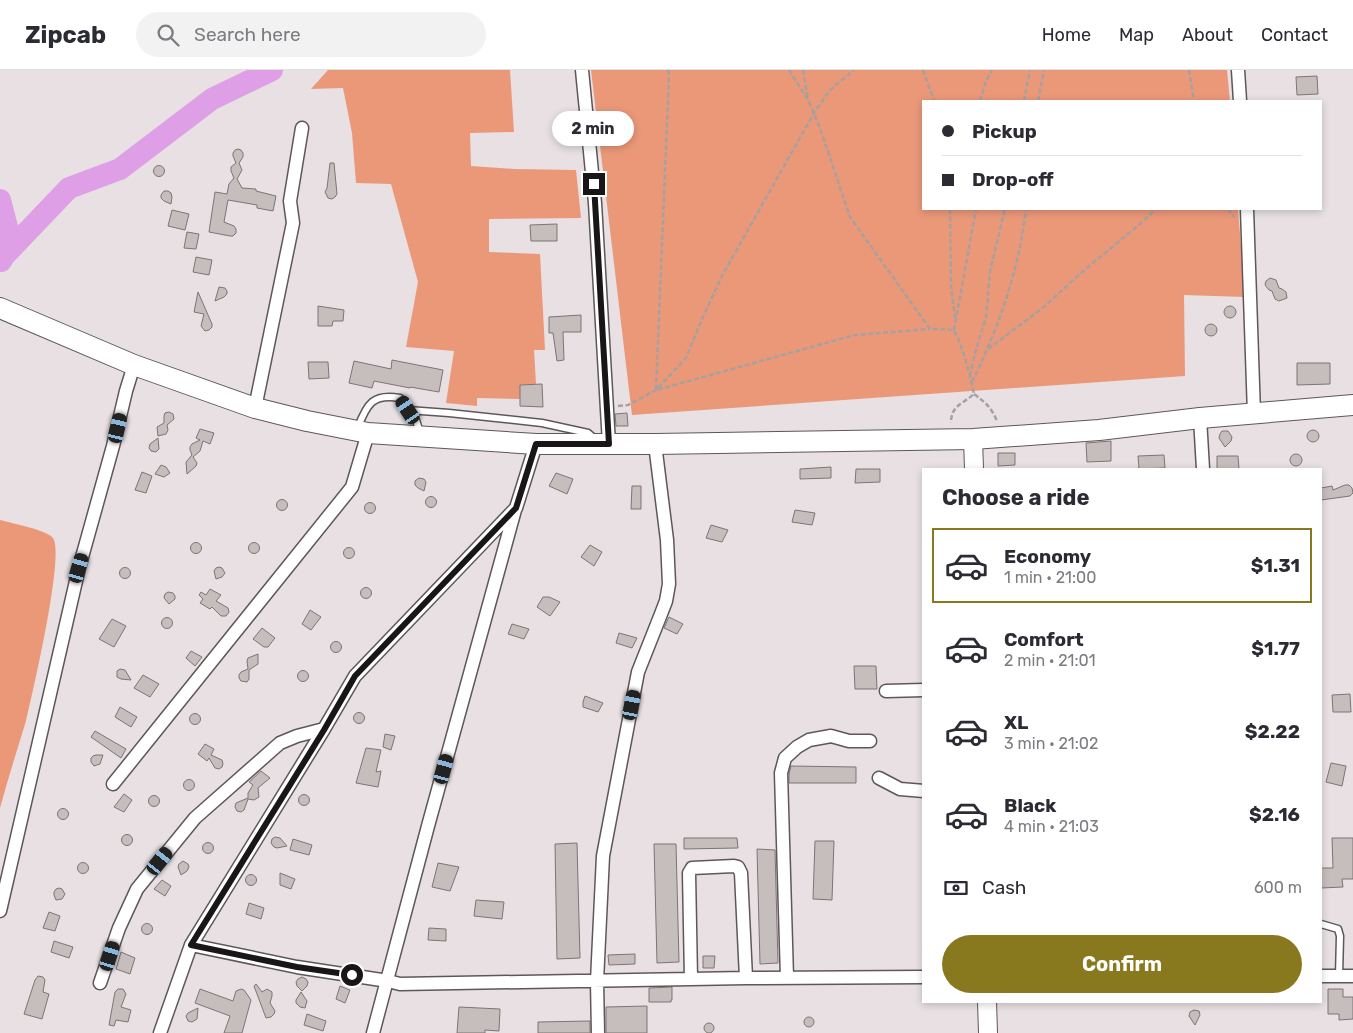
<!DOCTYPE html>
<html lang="en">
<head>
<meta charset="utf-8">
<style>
  body { margin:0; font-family:Rubik,sans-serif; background:#f2f2f3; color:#2b2b33; height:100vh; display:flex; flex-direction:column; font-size:19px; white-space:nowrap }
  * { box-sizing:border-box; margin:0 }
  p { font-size:16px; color:#7c7c81 }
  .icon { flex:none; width:28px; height:28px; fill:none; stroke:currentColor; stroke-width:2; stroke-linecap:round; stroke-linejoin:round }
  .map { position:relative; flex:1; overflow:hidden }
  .panel { position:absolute; left:922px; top:398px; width:400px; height:535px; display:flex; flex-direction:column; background:#fff; border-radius:0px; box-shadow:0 2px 8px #0003 }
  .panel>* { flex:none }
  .banner { position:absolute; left:922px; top:30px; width:400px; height:110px; border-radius:0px; box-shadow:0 2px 8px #0003; display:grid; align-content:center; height:110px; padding:0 20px; background:#fff }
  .end { position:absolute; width:22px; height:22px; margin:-11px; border:6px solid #191617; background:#fff; box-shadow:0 0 0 2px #fff }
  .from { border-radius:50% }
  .bubble { position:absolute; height:35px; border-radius:18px; background:#fff; box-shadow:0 2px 8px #0003; font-size:16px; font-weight:700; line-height:35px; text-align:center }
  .car { position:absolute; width:15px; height:30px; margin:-15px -8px; border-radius:6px; box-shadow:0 0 4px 1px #0007; background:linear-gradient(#222 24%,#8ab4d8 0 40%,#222 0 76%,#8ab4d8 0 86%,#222 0) }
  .banner b { display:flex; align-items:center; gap:18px; height:48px; font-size:19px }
  .banner b+b { border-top:1px solid #e1e1e2 }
  .banner i { width:12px; height:12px; background:#2b2b33 }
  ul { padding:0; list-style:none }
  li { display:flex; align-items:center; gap:15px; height:75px; margin:0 10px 8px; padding:0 10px; border:2px solid transparent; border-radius:0px }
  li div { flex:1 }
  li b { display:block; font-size:19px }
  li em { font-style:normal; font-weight:700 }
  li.on { border-color:#88791e }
  li>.icon { width:45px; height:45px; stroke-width:1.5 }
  h2 { padding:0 20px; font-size:22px; line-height:60px }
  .pay { display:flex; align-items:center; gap:12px; height:55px; padding:0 20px; font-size:19px }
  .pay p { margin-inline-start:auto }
  .primary-button { display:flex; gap:10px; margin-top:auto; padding:10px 20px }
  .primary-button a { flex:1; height:58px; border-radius:30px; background:#88791e; color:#fff; font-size:20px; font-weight:700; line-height:58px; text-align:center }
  header { display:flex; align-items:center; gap:30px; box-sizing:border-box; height:70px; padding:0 25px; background:#fff; border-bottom:1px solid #e1e1e2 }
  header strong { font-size:24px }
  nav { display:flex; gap:28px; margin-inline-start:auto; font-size:18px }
  .search { width:350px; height:45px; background:#f2f2f3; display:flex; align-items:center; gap:12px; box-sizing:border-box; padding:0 18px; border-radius:28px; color:#7c7c81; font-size:19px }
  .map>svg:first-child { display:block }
</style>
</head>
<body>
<header>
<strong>Zipcab</strong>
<div class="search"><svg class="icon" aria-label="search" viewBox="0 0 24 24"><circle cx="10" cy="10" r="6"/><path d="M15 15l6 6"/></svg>Search here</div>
<nav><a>Home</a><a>Map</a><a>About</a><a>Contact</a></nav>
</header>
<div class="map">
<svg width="1353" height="963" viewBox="0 0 1353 963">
  <rect width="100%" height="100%" fill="#e8e0e2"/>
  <path fill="#eb9879" d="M328 0H510L514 62 470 63 471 96 515 99 576 100 581 148 489 149V182L540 184 545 280H534L536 314 520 315V329L477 328V336L446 333 454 281 406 277 418 212 391 114 356 113 352 63 343 18 311 19Z
    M591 0H1227L1230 31H924V139H1238L1245 227 1184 225 1185 306 632 345Z
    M0 450C11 453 47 460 53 468 65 484 32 626 26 651 17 680 8 709 0 738Z"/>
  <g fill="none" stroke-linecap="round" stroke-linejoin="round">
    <path stroke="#df9fe7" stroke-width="22" d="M0 130 7 157 4 186 1 191
      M4 186 69 118 120 99 212 29 272 0"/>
  </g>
  <path fill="#c6bebd" stroke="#7d7575" d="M1317 6 1318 24 1297 25 1296 7Z
    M238 79 241 80 243 83V87L239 93 242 100 237 109 242 118 256 119V121L276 126 273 141 257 138V135L228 130 224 152 234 156 236 159V163L233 166H230L209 162 215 122 227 124 229 114 234 108 231 101V97L236 93 233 86V83L235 80Z
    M330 93H334L337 124 335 127 332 129 328 128 325 122 327 118Z
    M153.5 101a5.5 5.5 0 1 1 11 0a5.5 5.5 0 1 1-11 0Z
    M164 121H168L171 123 172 127 171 134 164 131 161 128V125Z
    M172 140 189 144 185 160 168 156Z
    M557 154V171H531L530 155Z
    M187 162 199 164 196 179 184 178Z
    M196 187 212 190 209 205 193 202Z
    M1270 208 1276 210 1279 218 1282 219 1286 222 1287 228 1279 231 1275 229 1272 221 1269 220 1265 215 1266 211Z
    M219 217 225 218 227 221V224L224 227 215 231Z
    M198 222 212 254V257L209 260 205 261 201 256 204 244 194 242Z
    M1224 242a6 6 0 1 1 12 0a6 6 0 1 1-12 0Z
    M318 236 344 240 343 251H333L332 256H318Z
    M581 245V262H563L564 290 557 291 553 263H549V247Z
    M1205 260a6 6 0 1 1 12 0a6 6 0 1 1-12 0Z
    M392 290 443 300 439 322 410 317V318L374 311 372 318 349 313 354 291 391 299Z
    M308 292H328L329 308 309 309Z
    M1297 293H1330V314L1297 315Z
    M542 314 543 337 520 336V315Z
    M169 342 173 344 174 349 167 355 168 360 166 364 158 366 157 357 164 353V346L165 343Z
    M627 343 628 356H616L615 344Z
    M200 359 214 363 210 374 203 371 200 381 193 387 197 393 196 396 187 404 186 392 192 385 190 380V377L192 374 200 370 196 368Z
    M1307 366a6 6 0 1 1 12 0a6 6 0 1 1-12 0Z
    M1222 361H1228L1232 367 1231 371 1225 377 1219 368 1220 364Z
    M158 368 159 379 156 382 151 381 149 378 150 374Z
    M1111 371V391L1087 392 1086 373Z
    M998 383H1015V395L998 396Z
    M1290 390a6 6 0 1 1 12 0a6 6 0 1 1-12 0Z
    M1164 385 1165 398 1139 399 1138 386Z
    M1217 386H1238L1239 399H1217Z
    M161 395 166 397 170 403 164 407 155 404Z
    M831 397V408L800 409V399Z
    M856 399H880V412L855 413Z
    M142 402 152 406 146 423 135 420Z
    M556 403 573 409 567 424 549 416Z
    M419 408 424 409 426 412 424 421 418 418 415 415V411Z
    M1345 415H1349L1352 418 1353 423 1350 426 1321 430V418L1332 416 1333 420Z
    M632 416H641V439H631Z
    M425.5 432a5.5 5.5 0 1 1 11 0a5.5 5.5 0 1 1-11 0Z
    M276.5 435a5.5 5.5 0 1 1 11 0a5.5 5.5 0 1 1-11 0Z
    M364.5 438a5.5 5.5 0 1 1 11 0a5.5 5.5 0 1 1-11 0Z
    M795 440 815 443 812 455 792 452Z
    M711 455 728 460 722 472 706 468Z
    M248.5 478a5.5 5.5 0 1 1 11 0a5.5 5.5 0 1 1-11 0Z
    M190.5 478a5.5 5.5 0 1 1 11 0a5.5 5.5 0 1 1-11 0Z
    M590 475 602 482 594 496 581 487Z
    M343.5 483a5.5 5.5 0 1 1 11 0a5.5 5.5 0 1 1-11 0Z
    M219 497 222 498 225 503 222 507 216 509 214 501 216 498Z
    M119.5 503a5.5 5.5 0 1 1 11 0a5.5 5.5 0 1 1-11 0Z
    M360.5 523a5.5 5.5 0 1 1 11 0a5.5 5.5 0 1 1-11 0Z
    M210 519 221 525 216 531 228 538 229 542 226 546H221L212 537 210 539 200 533 203 529 199 525 201 522 206 525Z
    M168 522 173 523 175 526V529L169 534 164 528 165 524Z
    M543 527H549L560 532 550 546 537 537Z
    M310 540 321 547 311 560 302 554Z
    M669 547 683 554 677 564 664 558Z
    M161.5 553a5.5 5.5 0 1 1 11 0a5.5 5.5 0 1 1-11 0Z
    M112 549 126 556 114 577 99 569Z
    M512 554 529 559 524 569 508 564Z
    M262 558 275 568 268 577H264L253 569Z
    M619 563 637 568 632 578 616 573Z
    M330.5 577a5.5 5.5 0 1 1 11 0a5.5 5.5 0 1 1-11 0Z
    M191 581 202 587 195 596 186 588Z
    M258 584V594L249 600V609L247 612 241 611 239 608V605L241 602 248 599 247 591 248 588Z
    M854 596H876L877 619H855Z
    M120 599 125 600 131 610 121 609 117 607V601Z
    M297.5 606a5.5 5.5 0 1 1 11 0a5.5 5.5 0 1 1-11 0Z
    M143 605 159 614 150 627 134 618Z
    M1350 624 1351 642H1333L1332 625Z
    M585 626 603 633 598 642 583 637V632Z
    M120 637 137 647 131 657 115 647Z
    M353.5 648a5.5 5.5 0 1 1 11 0a5.5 5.5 0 1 1-11 0Z
    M189.5 649a5.5 5.5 0 1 1 11 0a5.5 5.5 0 1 1-11 0Z
    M95 661 126 679 121 688 91 667Z
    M385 664 395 666 391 680 383 677Z
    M205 674 214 679 211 685 222 690 223 694 222 697 219 699 215 698 209 688 207 691 198 684Z
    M366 678 381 680 376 702 381 701 378 717 356 713Z
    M96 685H103L100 694 94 696 91 692V688L93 686Z
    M1331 693 1346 696 1342 716 1326 712Z
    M791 696 856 697V713H789V704Z
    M261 701 270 708 258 718 259 727 254 730 248 729 244 740 241 742 237 741 235 737 236 733 248 728V723L253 715 249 712Z
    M183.5 715a5.5 5.5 0 1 1 11 0a5.5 5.5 0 1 1-11 0Z
    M124 724 132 730 124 742 114 737Z
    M298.5 730a5.5 5.5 0 1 1 11 0a5.5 5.5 0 1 1-11 0Z
    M148.5 731a5.5 5.5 0 1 1 11 0a5.5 5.5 0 1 1-11 0Z
    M57.5 744a5.5 5.5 0 1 1 11 0a5.5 5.5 0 1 1-11 0Z
    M121.5 770a5.5 5.5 0 1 1 11 0a5.5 5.5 0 1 1-11 0Z
    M275 767 280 768 287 776 277 778 274 777 271 773 272 769Z
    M684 768H737L738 778 684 779Z
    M1332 768H1353V809H1342L1343 817 1321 818V798H1333Z
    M293 769 312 775 309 785 290 780Z
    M815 771H834L832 830 813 829Z
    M202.5 778a5.5 5.5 0 1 1 11 0a5.5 5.5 0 1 1-11 0Z
    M577 773 580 888 557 889 555 774Z
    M654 774H676L679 892 657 893Z
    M757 779 775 780 778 893 760 894Z
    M183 791 188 794 189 797 187 801 181 805 178 797 179 794Z
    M77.5 798a5.5 5.5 0 1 1 11 0a5.5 5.5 0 1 1-11 0Z
    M438 793 459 797 450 821 432 817Z
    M280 803 295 809 291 819 280 815Z
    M245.5 810a5.5 5.5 0 1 1 11 0a5.5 5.5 0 1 1-11 0Z
    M162 810 171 816 165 826 154 819Z
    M59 818 62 819 65 824 62 829 56 830 54 825V822L56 819Z
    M476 830 504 832 502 849 474 846Z
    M249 833 264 838 261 849 246 844Z
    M49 842 60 846 55 861 43 858Z
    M141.5 859a5.5 5.5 0 1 1 11 0a5.5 5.5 0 1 1-11 0Z
    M429 858 446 859V871L428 870Z
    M54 871 73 877 69 888 51 882Z
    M121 882 135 888 130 904 116 899Z
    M635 884V894L609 895 608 885Z
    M703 886H715L714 898H703Z
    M38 906 43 907 45 910 43 922 49 924 42 949 24 944 35 910Z
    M302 907 306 909 308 912 307 916 302 921 297 916 296 912 298 909Z
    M256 914 262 922 267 919 272 922V926L270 933 275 941 274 944 271 947 266 948 254 916Z
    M340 916 350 920 345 933 336 929Z
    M672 917V930H671V932H649V918Z
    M118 919H123L126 924 121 937 131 940 128 952 116 950 114 956 109 955 115 922Z
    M200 919 233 931 236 921 241 919 244 920 251 930 242 963H224L230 946 195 933Z
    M1328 919H1343V927H1353V949L1339 950V944H1328Z
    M301 922 307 931 305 938 300 937 296 933V930Z
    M647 936V963H606V937Z
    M459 937 500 939 499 961 485 960V963H457Z
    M198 938 197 949 192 952 188 951 186 946 188 943Z
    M1194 940 1199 941 1200 945 1195 955 1189 946 1190 942Z
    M307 944 326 951 323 961 304 955Z
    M804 952a5 5 0 1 1 10 0a5 5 0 1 1-10 0Z
    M590 951V963H538V952Z
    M704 958a5 5 0 1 1 10 0a5 5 0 1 1-10 0Z"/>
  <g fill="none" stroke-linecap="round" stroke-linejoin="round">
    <defs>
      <path id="service" d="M408 340 449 343 542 353 588 363 595 369
        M358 357C367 334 373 323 400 328L416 350 420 363
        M1321 854 1338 859 1340 866 1339 906"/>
      <path id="minor" d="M582 0 595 133 609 374
        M1238 0 1240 31
        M1247 139 1254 344
        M255 338 293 153 290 131 302 58
        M1200 348 1203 399
        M886 621 924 620
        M879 708 900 719 924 721
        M113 714 352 417 368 363
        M0 841 79 498 113 376 126 321 134 295
        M191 875 297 897 388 911 400 914 746 908 924 907
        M1321 906H1353
        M787 908 781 703 785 688 797 677 809 670 831 666 849 671H870
        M691 909 689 803 692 798 734 796 738 797 741 803 746 908
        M100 913 119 858 137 819 195 748 280 673 297 666 324 659
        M160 963 191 875 324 659 355 606 516 438 536 374
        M373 963 428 756 515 440
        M598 963 597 911 603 786 638 602 661 544 666 531 669 514 667 470 655 374"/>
      <path id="secondary" d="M973 369 974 399
        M987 931 988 963"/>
      <path id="primary" d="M0 238 134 295 255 338 307 351 368 363 536 374H655L973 369 1099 360 1200 348 1353 335"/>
    </defs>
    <use href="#service" stroke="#5e5759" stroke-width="9"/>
    <use href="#minor" stroke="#5e5759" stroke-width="15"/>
    <use href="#secondary" stroke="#5e5759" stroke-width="20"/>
    <use href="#primary" stroke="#5e5759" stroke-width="22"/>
    <path stroke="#a6a0a1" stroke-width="2.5" stroke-dasharray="5 2.5" stroke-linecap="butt" d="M668 0 669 5 656 320 855 265 930 259
      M789 0 808 30 820 58 850 147 930 259 954 260C964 280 969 302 974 324 963 334 951 335 951 353
      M803 0 808 29
      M923 0 934 31
      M1189 0 1194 31
      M980 31 986 11 992 0
      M1024 31 1030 0
      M1038 31 1044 0
      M950 139 951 217 955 248
      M1228 139 1234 147
      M954 260 976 139
      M988 279 1044 237 1082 202 1140 154 1156 139
      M970 306 975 283 986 247 990 201 1005 139
      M972 312C999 257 1019 200 1026 139
      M974 324C986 333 991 337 997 351
      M618 336 628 335 656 320 686 288 702 249 723 204 814 43 830 20 854 0"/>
    <use href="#service" stroke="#fff" stroke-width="6"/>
    <use href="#minor" stroke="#fff" stroke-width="12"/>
    <use href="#secondary" stroke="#fff" stroke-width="18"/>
    <use href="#primary" stroke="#fff" stroke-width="20"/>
  </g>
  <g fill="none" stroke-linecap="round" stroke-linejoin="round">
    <path stroke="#191617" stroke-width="6" d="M352 905 297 897 191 875 324 660 355 606 516 438 536 374H609L594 114"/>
  </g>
</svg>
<i class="end from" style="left:352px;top:905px"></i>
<i class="end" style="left:594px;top:114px"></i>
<div class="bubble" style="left:552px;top:41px;width:82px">2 min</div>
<i class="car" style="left:408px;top:340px;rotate:327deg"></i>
<i class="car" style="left:118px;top:358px;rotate:13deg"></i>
<i class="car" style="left:79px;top:498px;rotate:16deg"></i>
<i class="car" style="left:632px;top:635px;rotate:11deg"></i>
<i class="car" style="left:444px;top:699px;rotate:15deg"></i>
<i class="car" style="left:160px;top:791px;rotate:39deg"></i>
<i class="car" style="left:110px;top:886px;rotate:17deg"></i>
<div class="banner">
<b><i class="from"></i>Pickup</b>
<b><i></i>Drop-off</b>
</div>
<section class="panel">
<h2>Choose a ride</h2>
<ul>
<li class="on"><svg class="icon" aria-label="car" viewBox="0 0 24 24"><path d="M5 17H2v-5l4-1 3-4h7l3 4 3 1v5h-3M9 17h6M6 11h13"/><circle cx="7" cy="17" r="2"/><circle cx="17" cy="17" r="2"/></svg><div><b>Economy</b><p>1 min · 21:00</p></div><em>$1.31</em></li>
<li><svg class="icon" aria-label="car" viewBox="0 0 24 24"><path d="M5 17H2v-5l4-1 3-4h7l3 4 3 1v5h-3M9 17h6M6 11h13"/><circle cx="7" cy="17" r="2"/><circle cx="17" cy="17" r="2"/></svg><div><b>Comfort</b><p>2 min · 21:01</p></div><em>$1.77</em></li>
<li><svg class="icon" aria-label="car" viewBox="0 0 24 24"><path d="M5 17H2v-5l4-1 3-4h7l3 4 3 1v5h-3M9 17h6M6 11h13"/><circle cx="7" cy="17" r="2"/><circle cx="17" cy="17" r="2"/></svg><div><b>XL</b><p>3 min · 21:02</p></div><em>$2.22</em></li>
<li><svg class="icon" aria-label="car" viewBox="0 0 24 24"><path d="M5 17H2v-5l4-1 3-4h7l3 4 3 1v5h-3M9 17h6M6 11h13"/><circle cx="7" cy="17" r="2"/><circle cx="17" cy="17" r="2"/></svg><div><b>Black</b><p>4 min · 21:03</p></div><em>$2.16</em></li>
</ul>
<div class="pay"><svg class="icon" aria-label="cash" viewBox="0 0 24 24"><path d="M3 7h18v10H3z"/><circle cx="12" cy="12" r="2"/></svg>Cash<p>600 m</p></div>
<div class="primary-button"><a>Confirm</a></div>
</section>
</div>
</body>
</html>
